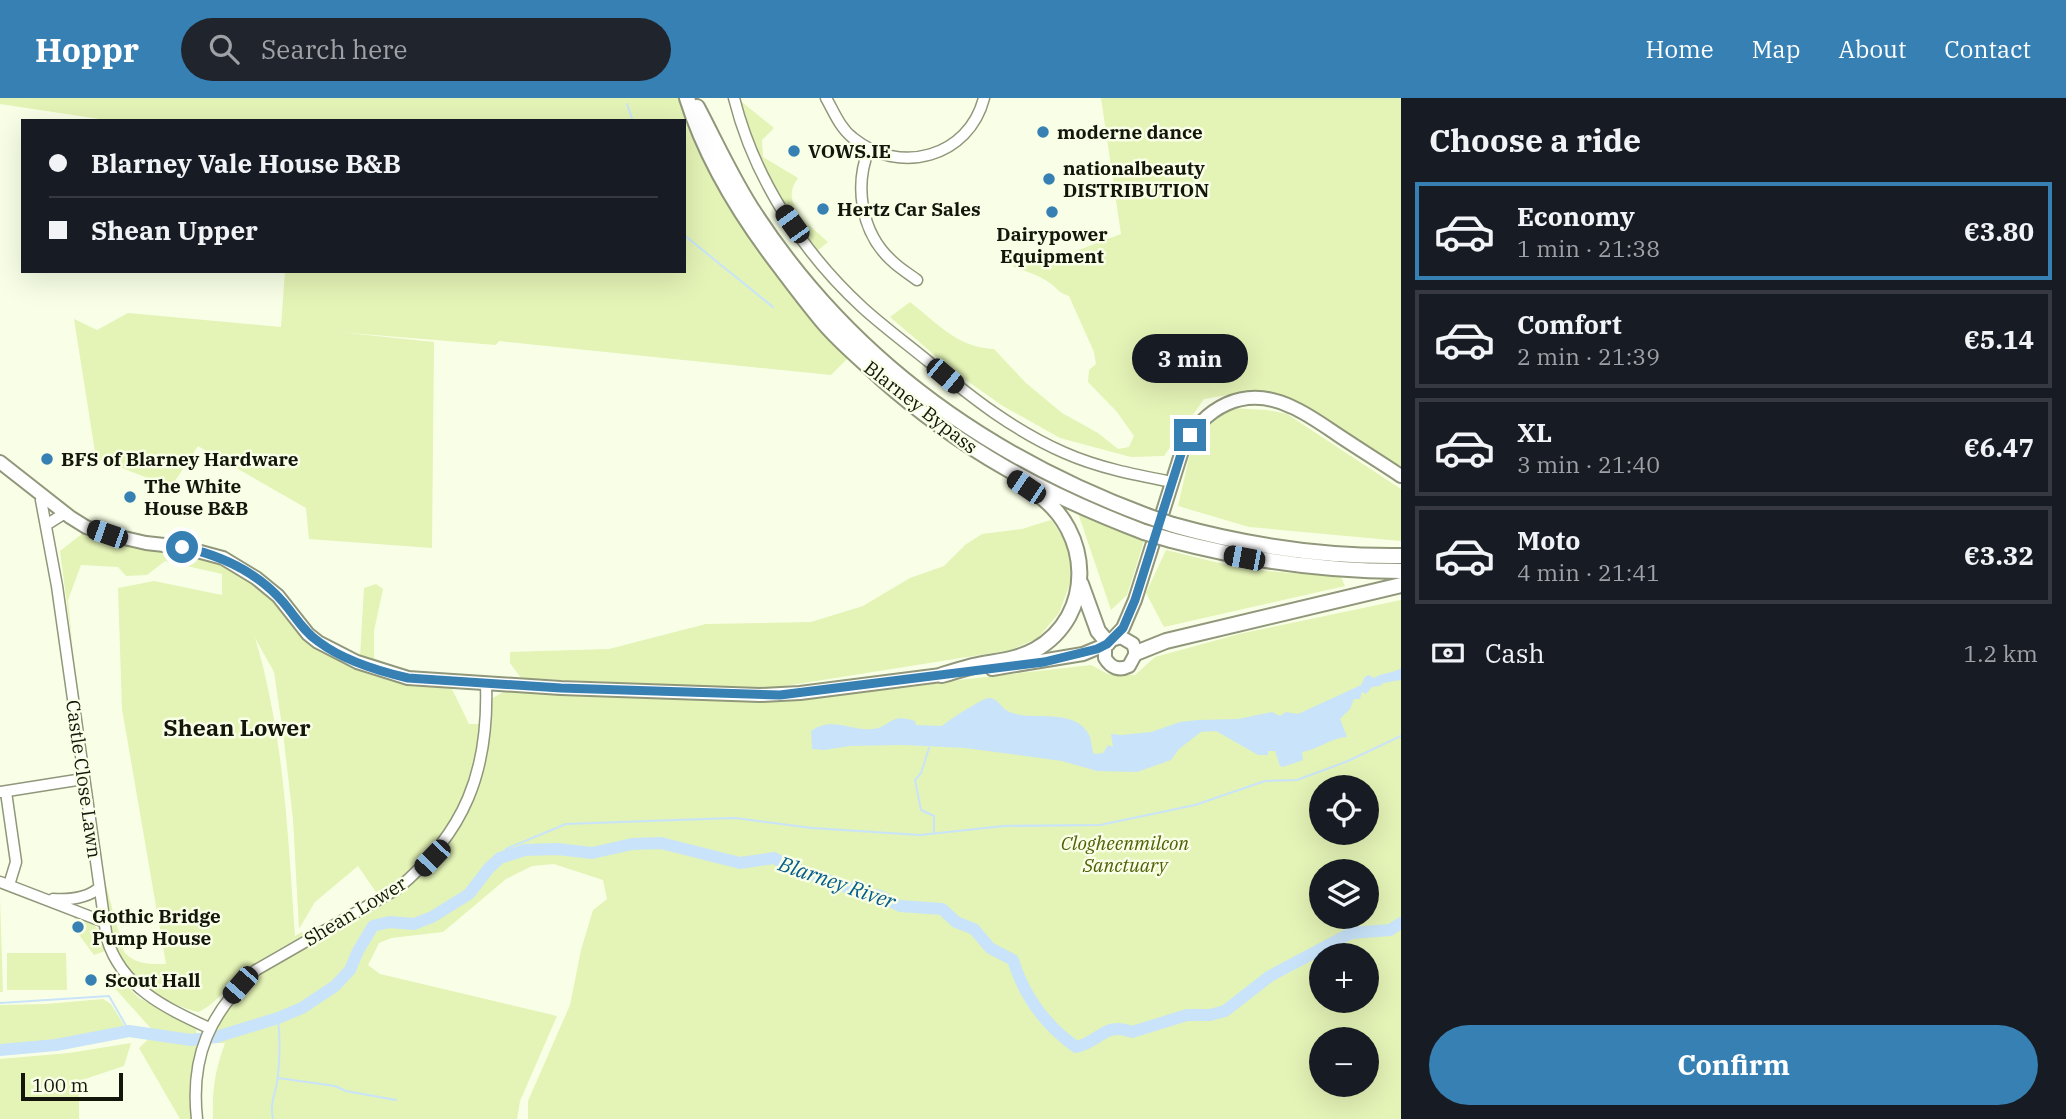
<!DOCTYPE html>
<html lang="en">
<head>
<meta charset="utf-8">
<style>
  body { margin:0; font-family:"IBM Plex Serif",serif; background:#20242c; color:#f1f3f6; height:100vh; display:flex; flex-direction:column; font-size:26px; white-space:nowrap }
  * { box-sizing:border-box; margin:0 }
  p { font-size:23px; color:#9ea1a6 }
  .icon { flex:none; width:38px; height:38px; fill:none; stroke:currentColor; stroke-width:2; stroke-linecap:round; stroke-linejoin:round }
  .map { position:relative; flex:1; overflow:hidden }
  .drawer { display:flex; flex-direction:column; background:#171b24; width:665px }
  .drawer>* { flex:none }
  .hud { position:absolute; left:21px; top:21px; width:665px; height:154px; border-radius:0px; box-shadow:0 7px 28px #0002; display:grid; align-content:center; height:154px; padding:0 28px; background:#171b24 }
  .tools { position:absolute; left:1309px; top:677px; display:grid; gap:14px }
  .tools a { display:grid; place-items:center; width:70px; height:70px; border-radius:50%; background:#171b24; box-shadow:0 7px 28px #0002; font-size:35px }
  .scale { position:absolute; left:21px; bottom:18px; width:102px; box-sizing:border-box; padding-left:7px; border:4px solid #14160c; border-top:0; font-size:19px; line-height:24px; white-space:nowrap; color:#14160c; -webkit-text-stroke:5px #f8ffe6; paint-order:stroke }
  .end { position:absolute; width:32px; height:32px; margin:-16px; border:9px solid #3680b4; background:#fff; box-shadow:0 0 0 4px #fff }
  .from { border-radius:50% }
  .bubble { position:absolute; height:49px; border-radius:24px; background:#171b24; box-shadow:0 7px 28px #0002; font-size:23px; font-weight:800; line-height:49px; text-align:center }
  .car { position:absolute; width:21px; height:42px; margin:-21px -10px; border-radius:9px; box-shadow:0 0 5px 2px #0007; background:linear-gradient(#222 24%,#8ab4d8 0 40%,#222 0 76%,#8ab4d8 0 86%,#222 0) }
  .hud b { display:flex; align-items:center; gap:24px; height:66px; font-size:26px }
  .hud b+b { border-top:2px solid #363941 }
  .hud i { width:18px; height:18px; background:#f1f3f6 }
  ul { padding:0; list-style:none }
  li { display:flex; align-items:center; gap:21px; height:98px; margin:0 14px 10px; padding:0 14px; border:4px solid #363941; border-radius:0px }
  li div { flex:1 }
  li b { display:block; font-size:26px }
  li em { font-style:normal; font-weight:800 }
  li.selected { border-color:#3680b4 }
  li>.icon { width:63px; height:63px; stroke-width:1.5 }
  h2 { padding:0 28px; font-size:32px; line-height:84px }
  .pay { display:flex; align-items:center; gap:18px; height:77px; padding:0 28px; font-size:26px }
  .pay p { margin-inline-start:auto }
  .action { display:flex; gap:14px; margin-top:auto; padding:14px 28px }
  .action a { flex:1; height:80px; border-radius:42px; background:#3680b4; color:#fff; font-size:28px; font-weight:800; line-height:80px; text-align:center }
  header { display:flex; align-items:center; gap:42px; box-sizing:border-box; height:98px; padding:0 35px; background:#3680b4; color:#fff }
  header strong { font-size:33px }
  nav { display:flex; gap:38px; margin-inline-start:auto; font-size:24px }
  .search { width:490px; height:63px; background:#20242c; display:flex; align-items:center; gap:18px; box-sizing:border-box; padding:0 24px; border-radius:38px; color:#9ea1a6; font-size:26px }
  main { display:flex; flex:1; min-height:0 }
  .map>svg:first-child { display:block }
</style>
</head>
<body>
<header>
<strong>Hoppr</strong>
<div class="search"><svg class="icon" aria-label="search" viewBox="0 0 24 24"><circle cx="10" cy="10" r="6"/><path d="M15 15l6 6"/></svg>Search here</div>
<nav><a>Home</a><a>Map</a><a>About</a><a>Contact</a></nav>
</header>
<main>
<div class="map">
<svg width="1401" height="1021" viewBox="0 0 1401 1021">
  <rect width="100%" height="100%" fill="#f8ffe6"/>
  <path fill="#e4f3b6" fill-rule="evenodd" d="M0 0H679L704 55 850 258 831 277 499 243 496 247 338 234 434 244 432 450 309 441 306 410 198 348 171 389 96 360 74 221 97 232 128 215 281 229 285 173H684V23H113L0 6Z
    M737 0 774 30 762 42 763 59 798 80C778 106 810 127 828 144L817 153C793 124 770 91 756 56 749 38 744 19 737 0Z
    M1101 0H1401V373L1287 302 1273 296 1258 292 1204 301 1164 358 1131 359 1060 340 1003 308 953 273 890 219 910 204C937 225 958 250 994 251L1026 285 1062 315 1098 335 1118 351 1129 349 1134 338 1117 314 1088 284 1089 272 1096 266 1094 254 1069 198C1059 195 1058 191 1050 185 1039 177 1025 173 1012 168L1068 156 1121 136Z
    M1230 310 1267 312 1287 316 1401 391V443L1249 429 1178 408 1193 342Z
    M1078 415 1144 443 1127 497 1111 512Z
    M1051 422 1071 451V483L1059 515 1038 540 1011 552 766 591 521 580 510 565V554L609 551 706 526 811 524 863 508 910 480 944 468 965 447 982 436 1022 431Z
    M83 435 213 460 255 484 323 554 379 576 416 585 451 589 469 626H479C483 693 434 764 378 797L358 768 315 804 299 831 293 721 283 635 274 574 255 540C284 635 288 739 295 838L302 834 304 837C283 849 261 860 243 875 232 885 211 910 198 914 168 908 124 876 114 848 106 826 106 800 103 776L124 854C136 867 150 866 166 866L122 611 118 490 154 483 222 497V476L165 463 147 477 126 478 118 469 81 467 68 502 73 552 60 453Z
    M1166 452 1244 471 1341 479 1345 488 1164 529 1146 495Z
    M376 486 383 491 374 533V560L416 578 360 560 364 490Z
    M1401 502V1021H528V1003L570 907 581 852 593 812 607 801 603 782 554 766 532 768 506 781 443 834 391 840 379 845 368 867 380 876 557 918 520 1003 517 1021H213C212 991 215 973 225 945H217C217 941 214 934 215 929 216 925 220 919 223 916 253 866 313 847 361 820 393 802 420 782 443 754 468 724 483 685 488 647 490 631 489 616 493 600L503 594 516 591 777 603 1091 567 1108 576 1135 577 1155 559 1239 536ZM1321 690H1367V735H1321ZM1321 774H1367V819H1321ZM1321 858H1367V903H1321ZM1321 942H1367V987H1321Z
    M0 799 3 894H0Z
    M70 816C93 822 102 829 105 853L94 857 77 834 83 830Z
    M7 855H66L67 892H7Z
    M120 882 139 900 178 919 196 931 198 941 191 974 192 1021H180L139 950 155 935 111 886Z
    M103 901 111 906 124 927 122 933 0 950V907L46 906Z
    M131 945 124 968 79 983V1021H0V961L69 955Z"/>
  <path fill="#c9e4fa" d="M1401 570V582L1383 585 1380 588 1372 589 1366 596 1362 594 1360 601H1354L1350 611 1340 621 1347 639C1330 640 1317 652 1302 654L1303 662 1283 669 1280 668 1275 653H1268V657H1258L1216 633 1201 634 1179 651 1171 662 1137 674 1097 673 1062 663 965 650 903 647 850 648 824 652 812 651 811 633C832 618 850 633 872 631 892 629 889 614 915 623L916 627 942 628C947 623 982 601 988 600 998 600 999 607 1006 612 1010 615 1016 616 1021 617 1041 620 1075 613 1088 635 1092 641 1091 649 1094 656L1103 655 1108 647 1113 649 1111 636 1121 637 1151 634 1180 624 1197 622 1238 621 1272 614 1280 618 1286 614 1298 616 1361 587 1365 579 1369 577 1374 580C1383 574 1392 576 1401 570Z"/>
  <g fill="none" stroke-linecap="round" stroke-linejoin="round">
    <path stroke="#c9e4fa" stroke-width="2" d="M627 6 633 23
      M684 137 773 209
      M929 650 921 675 915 682 921 712 934 718V734
      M500 760 506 751 566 726 675 722 735 720 812 730 920 737 1004 728 1100 727 1195 707 1265 683 1297 682 1348 663 1401 638
      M0 905 109 898 129 933
      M278 980 335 988 346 993 396 1002
      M273 1021C269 1005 277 993 278 977 280 958 280 939 278 920"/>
    <path stroke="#c9e4fa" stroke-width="12" d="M0 952 56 947 129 933 191 942 216 939 278 920 302 910 335 888 350 872 358 853 373 828 389 824 414 826 432 819 469 796 489 770 500 760 525 752 557 751 592 755 632 746 661 745 740 765 774 760 793 770 864 795 880 798 900 808 942 811 956 824 974 831 990 850 1013 862C1024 898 1045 927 1076 949 1100 944 1105 923 1132 934L1187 917H1210L1225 913 1270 878 1351 835 1390 832 1401 825"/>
    <defs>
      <path id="minor" d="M734 0C754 80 802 154 863 210 884 229 907 246 929 264 972 300 1013 332 1065 355 1099 370 1136 377 1172 384
        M826 0C834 14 840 30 853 40 900 78 969 59 984 0
        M869 51C854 88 861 134 891 162 899 170 909 176 917 182
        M45 399 41 402 57 488 107 841C122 890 166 910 209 930
        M46 427 65 415
        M1 694 83 681
        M6 694 16 764 9 787
        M0 784 104 824
        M53 801C69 802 86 801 99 790
        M197 1021C190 958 210 915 256 872L397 791C465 735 489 673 486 586"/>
      <path id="major" d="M0 364 70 419 86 429 107 436 146 445 182 449 223 460 256 480 278 498 308 536 318 544 357 564 408 580 561 590 760 597 800 595 949 576
        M1111 542 1121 539 1133 546 1136 555 1129 568C1119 573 1111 570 1105 560V549L1123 530 1135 502 1182 353C1203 309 1244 286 1292 309 1308 316 1323 327 1338 337 1359 351 1380 364 1401 378
        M992 571 1083 556 1107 546"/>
      <path id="highway" d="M687 0C706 61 739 115 778 166 793 186 808 206 824 225 841 245 862 262 881 280 962 352 1044 396 1144 434
        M697 9C716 45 733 83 755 116 850 261 986 358 1147 418
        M1173 427C1248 448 1323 459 1401 458
        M1171 442C1247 462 1322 473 1401 473
        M1081 486 1098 533 1108 545
        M1136 555 1166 543 1401 487
        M942 577C952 574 962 571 973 568 994 563 1015 563 1035 552 1096 517 1092 433 1036 395"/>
    </defs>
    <use href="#minor" stroke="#90977b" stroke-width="13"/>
    <use href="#major" stroke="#90977b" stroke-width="16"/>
    <use href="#highway" stroke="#90977b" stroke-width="18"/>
    <use href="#minor" stroke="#fff" stroke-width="10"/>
    <use href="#major" stroke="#fff" stroke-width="12"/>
    <use href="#highway" stroke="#fff" stroke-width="14"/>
    <defs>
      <path id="highway-bridge" d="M1147 418 1173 427
        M1144 434 1171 442"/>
    </defs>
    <use href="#highway-bridge" stroke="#90977b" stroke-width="18" stroke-linecap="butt"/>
    <use href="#highway-bridge" stroke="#fff" stroke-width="14"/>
  </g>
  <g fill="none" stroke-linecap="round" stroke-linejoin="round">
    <path stroke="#3680b4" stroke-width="9" d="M182 449C220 457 257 474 283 504 295 518 304 534 319 544 344 563 378 573 408 580L561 590 780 597 1044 564 1097 551 1107 546 1123 530 1135 502 1182 353 1190 337"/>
  </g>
  <g fill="#3680b4" stroke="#f8ffe6" stroke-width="2.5">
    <circle cx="1043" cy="34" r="7"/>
    <circle cx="794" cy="53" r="7"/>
    <circle cx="1049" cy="81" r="7"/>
    <circle cx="823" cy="111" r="7"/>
    <circle cx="1052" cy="114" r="7"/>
    <circle cx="47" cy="361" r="7"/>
    <circle cx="130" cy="399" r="7"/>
    <circle cx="78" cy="829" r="7"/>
    <circle cx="91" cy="882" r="7"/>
  </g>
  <g text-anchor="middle" stroke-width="5" stroke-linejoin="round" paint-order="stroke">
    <g font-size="19" font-weight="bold" fill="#14160c" stroke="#f8ffe6" text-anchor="start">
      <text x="1057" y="41">moderne dance</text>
      <text x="808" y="60">VOWS.IE</text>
      <text x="1063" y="77">nationalbeauty<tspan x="1063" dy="22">DISTRIBUTION</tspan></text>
      <text x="837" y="118">Hertz Car Sales</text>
      <text x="1052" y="143" text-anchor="middle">Dairypower<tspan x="1052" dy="22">Equipment</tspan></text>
      <text x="61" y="368">BFS of Blarney Hardware</text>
      <text x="144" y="395">The White<tspan x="144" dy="22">House B&amp;B</tspan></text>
      <text x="92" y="825">Gothic Bridge<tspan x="92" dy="22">Pump House</tspan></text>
      <text x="105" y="889">Scout Hall</text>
    </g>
    <g font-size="19" fill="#14160c" stroke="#f8ffe6">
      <text transform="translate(921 309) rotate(38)" y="7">Blarney Bypass</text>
      <text transform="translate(84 681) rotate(82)" y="7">Castle Close Lawn</text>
      <text transform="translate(355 813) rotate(-31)" y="7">Shean Lower</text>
    </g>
    <g font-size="19" font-style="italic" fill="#515f06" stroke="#f8ffe6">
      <text x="1125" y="752">Clogheenmilcon<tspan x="1125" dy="22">Sanctuary</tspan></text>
    </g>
    <g font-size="21" font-style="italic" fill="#075d8d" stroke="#f8ffe6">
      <text transform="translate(837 785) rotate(19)" y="7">Blarney River</text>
    </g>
    <g font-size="23" font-weight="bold" fill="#14160c" stroke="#f8ffe6">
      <text x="237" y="638">Shean Lower</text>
    </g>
  </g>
</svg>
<div class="tools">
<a><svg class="icon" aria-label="locate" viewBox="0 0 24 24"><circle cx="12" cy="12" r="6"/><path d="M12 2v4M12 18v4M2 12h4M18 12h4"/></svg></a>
<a><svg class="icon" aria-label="layers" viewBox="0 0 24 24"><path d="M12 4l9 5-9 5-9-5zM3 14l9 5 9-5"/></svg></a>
<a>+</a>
<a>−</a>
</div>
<div class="scale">100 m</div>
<i class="end from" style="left:182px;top:449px"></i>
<i class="end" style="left:1190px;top:337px"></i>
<div class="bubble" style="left:1132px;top:236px;width:116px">3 min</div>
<i class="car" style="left:792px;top:126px;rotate:324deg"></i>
<i class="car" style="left:945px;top:278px;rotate:130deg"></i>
<i class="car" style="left:1026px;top:389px;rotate:304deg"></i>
<i class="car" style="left:107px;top:436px;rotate:289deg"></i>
<i class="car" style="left:1244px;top:460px;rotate:281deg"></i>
<i class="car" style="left:432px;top:760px;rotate:224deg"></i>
<i class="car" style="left:240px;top:887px;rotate:221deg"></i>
<div class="hud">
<b><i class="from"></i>Blarney Vale House B&amp;B</b>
<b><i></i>Shean Upper</b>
</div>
</div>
<section class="drawer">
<h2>Choose a ride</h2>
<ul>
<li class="selected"><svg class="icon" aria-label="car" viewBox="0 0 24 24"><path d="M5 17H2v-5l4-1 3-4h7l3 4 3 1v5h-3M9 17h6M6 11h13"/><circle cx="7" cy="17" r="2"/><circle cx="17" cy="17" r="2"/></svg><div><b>Economy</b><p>1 min · 21:38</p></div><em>€3.80</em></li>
<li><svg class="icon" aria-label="car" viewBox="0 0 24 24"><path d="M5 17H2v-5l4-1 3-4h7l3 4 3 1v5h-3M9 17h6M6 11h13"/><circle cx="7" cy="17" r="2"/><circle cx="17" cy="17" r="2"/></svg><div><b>Comfort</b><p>2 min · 21:39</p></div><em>€5.14</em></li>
<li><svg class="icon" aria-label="car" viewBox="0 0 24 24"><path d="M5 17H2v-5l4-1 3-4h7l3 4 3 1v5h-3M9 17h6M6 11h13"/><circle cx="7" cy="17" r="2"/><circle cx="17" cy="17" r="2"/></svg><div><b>XL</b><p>3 min · 21:40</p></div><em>€6.47</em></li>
<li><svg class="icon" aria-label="car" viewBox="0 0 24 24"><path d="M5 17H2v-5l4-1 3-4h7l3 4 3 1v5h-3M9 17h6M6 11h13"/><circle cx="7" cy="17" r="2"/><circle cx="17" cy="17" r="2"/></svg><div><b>Moto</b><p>4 min · 21:41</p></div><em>€3.32</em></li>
</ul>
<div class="pay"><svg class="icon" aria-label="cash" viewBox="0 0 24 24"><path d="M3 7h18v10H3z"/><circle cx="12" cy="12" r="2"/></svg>Cash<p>1.2 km</p></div>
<div class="action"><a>Confirm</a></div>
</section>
</main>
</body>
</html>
